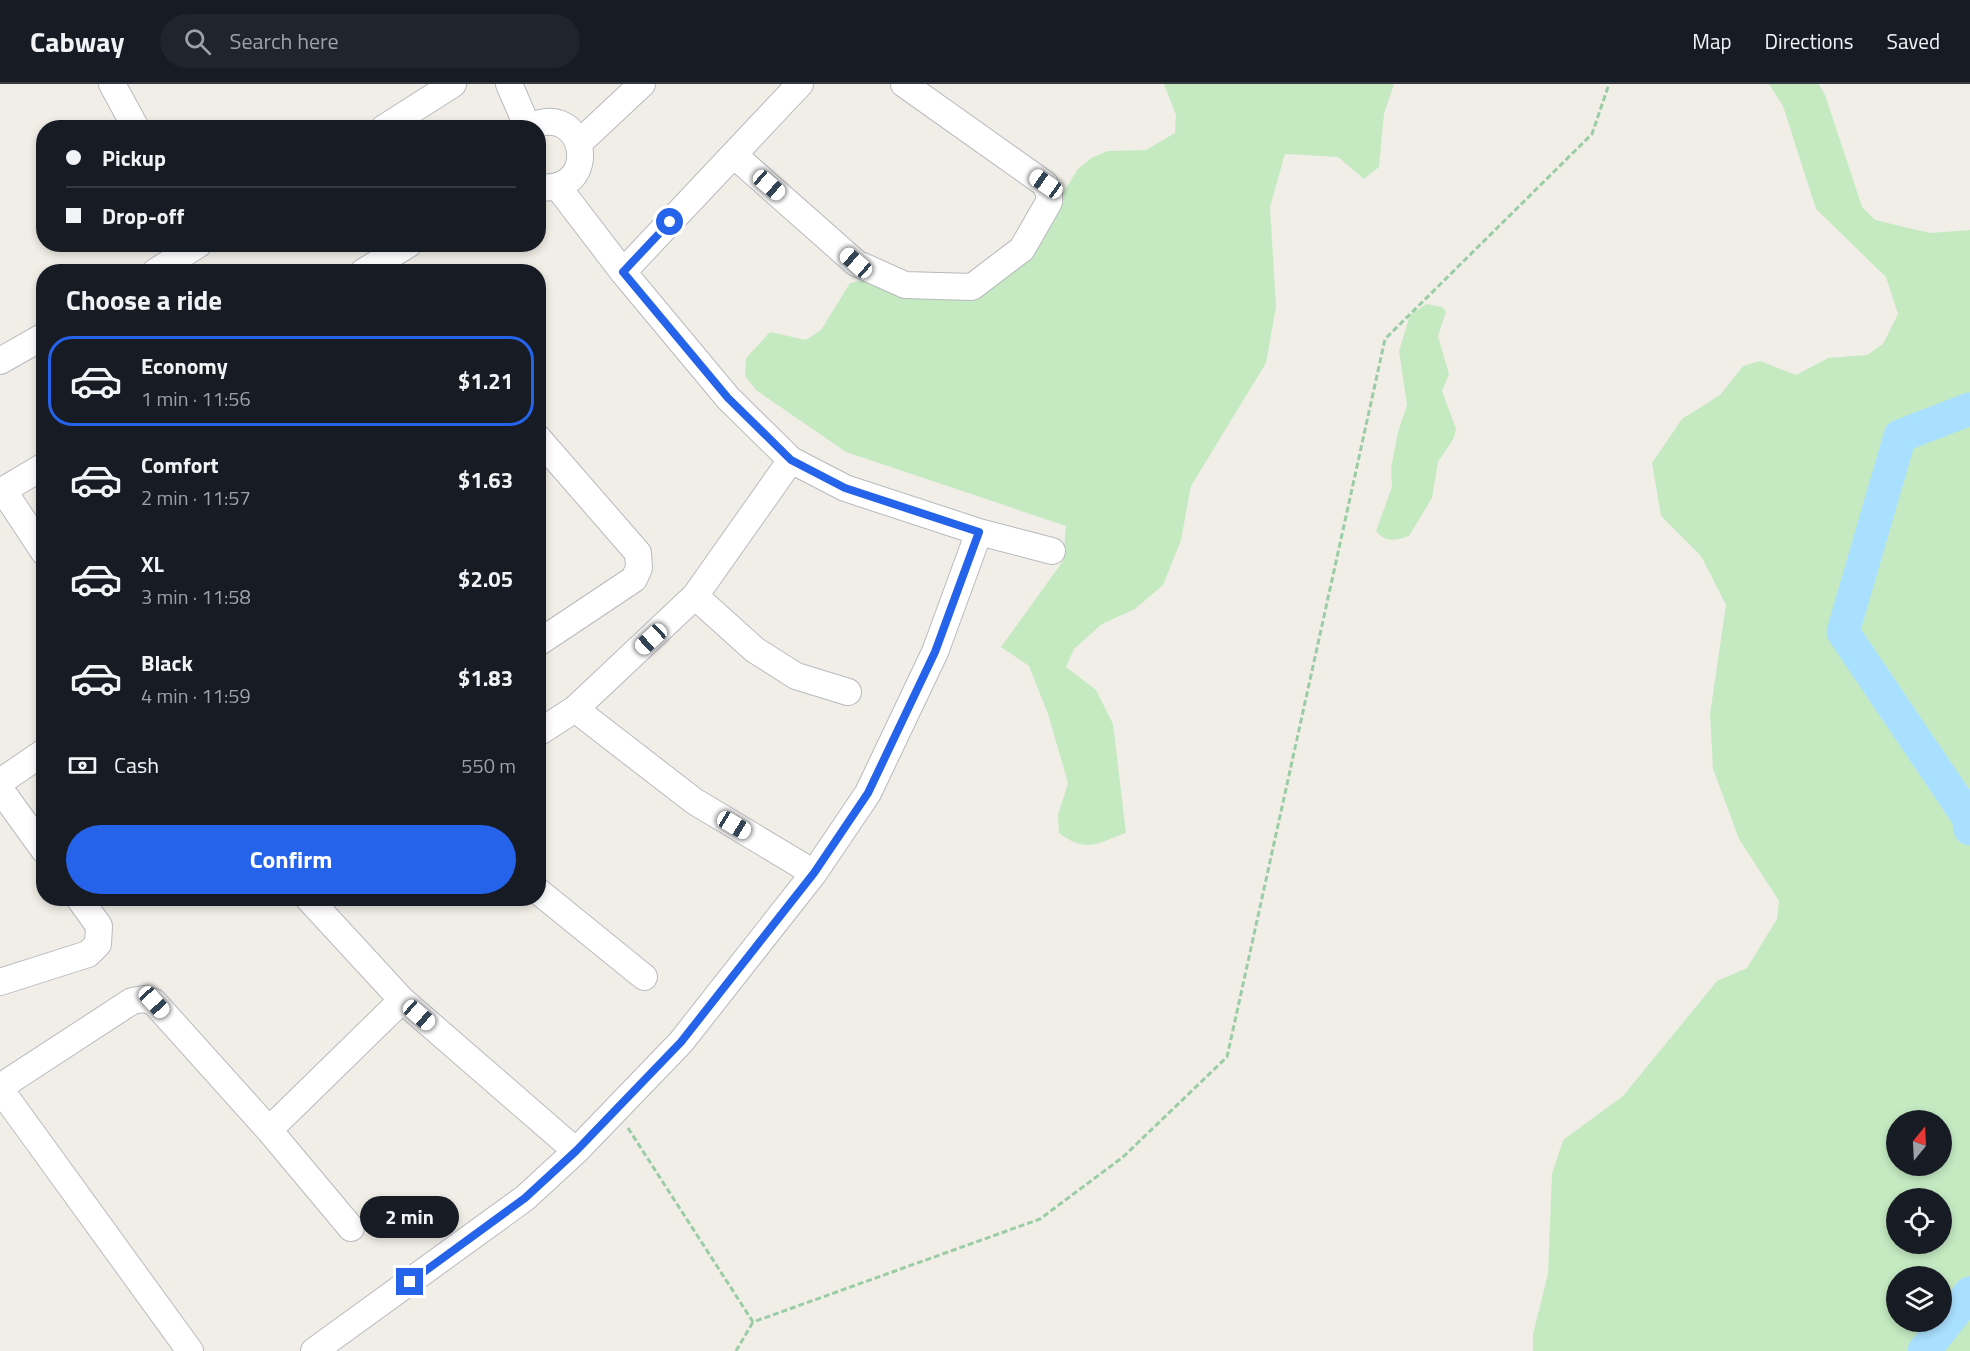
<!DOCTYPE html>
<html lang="en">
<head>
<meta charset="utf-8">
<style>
  body { margin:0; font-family:"Titillium Web",sans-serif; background:#20242c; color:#f1f3f6; height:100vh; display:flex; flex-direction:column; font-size:22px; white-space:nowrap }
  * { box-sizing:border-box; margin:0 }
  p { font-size:20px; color:#9ea1a6 }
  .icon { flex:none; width:33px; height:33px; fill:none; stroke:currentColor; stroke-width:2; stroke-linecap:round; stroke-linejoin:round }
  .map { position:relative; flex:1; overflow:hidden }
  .drawer { position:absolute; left:36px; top:180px; width:510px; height:642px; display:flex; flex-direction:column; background:#171b24; border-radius:24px; box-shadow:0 3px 9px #0003 }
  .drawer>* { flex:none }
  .banner { position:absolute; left:36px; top:36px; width:510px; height:132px; border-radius:24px; box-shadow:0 3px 9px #0003; display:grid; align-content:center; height:132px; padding:0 30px; background:#171b24 }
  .needle { width:39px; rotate:18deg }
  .fabs { position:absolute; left:1886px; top:1026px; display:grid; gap:12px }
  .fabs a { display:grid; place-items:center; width:66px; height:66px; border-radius:50%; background:#171b24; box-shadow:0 3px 9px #0003; font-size:30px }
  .end { position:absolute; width:27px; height:27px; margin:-14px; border:8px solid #2563eb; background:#fff; box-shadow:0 0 0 3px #fff }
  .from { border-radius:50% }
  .bubble { position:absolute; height:42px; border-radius:21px; background:#171b24; box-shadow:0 3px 9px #0003; font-size:20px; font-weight:700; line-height:42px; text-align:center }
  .car { position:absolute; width:18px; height:36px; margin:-18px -9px; border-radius:8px; box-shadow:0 0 4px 2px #0007; background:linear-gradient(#fff 24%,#345 0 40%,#fff 0 76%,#345 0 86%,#fff 0) }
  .banner b { display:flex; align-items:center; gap:21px; height:57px; font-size:22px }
  .banner b+b { border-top:2px solid #363941 }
  .banner i { width:15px; height:15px; background:#f1f3f6 }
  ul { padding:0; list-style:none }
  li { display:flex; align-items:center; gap:18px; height:90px; margin:0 12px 9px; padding:0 18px; border:3px solid transparent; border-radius:24px }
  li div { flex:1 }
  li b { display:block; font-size:22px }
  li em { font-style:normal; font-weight:700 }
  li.selected { border-color:#2563eb }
  li>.icon { width:54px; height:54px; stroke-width:1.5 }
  h2 { padding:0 30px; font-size:27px; line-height:72px }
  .pay { display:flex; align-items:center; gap:15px; height:66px; padding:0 30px; font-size:22px }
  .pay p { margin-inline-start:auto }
  .primary-button { display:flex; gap:12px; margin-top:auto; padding:12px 30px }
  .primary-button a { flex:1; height:69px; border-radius:36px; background:#2563eb; color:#fff; font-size:24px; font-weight:700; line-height:69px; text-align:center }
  header { display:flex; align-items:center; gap:36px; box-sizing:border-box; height:84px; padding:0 30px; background:#171b24; border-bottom:2px solid #363941 }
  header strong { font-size:28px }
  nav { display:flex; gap:33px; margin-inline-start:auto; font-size:21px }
  .search { width:420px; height:54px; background:#20242c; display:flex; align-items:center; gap:15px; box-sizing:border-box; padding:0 21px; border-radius:33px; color:#9ea1a6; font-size:22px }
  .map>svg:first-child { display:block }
</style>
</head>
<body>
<header>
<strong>Cabway</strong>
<div class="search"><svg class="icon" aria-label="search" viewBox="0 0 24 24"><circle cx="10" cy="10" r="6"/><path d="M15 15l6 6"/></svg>Search here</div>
<nav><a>Map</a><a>Directions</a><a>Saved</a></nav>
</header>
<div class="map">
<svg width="1970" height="1267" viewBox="0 0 1970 1267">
  <rect width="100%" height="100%" fill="#f1eee7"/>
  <path fill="#c5eac2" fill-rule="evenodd" d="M1164 0H1394L1384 30 1379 83 1364 95 1338 73 1285 70 1270 123 1276 223 1266 279 1191 402 1181 456 1163 501 1135 525 1102 540 1074 565 1066 583 1096 606 1113 640 1126 749C1097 759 1087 770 1059 749L1058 731 1068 699 1048 630 1029 582 1001 563 1063 477 1066 442 846 368 756 306 745 292 746 274 770 248 806 256 821 246 850 199 880 193 935 207 1030 165 1077 86 1091 74 1108 67 1146 66 1175 49 1176 31Z
    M1769 0H1819L1825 11 1862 123 1875 136 1930 149 1970 146V1267H1533V1250L1548 1190 1552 1090 1563 1056 1623 1012 1717 897 1747 884 1777 835 1779 817 1739 755 1713 685 1710 630 1726 521 1701 472 1661 432 1652 379 1682 335 1720 311 1743 282 1760 277 1796 291 1828 274 1867 271 1883 260 1898 230 1886 193 1816 125 1783 22ZM1941 1036V1082H1896V1036ZM1896 1114H1941V1160H1896ZM1896 1192H1941V1238H1896Z
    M1426 220 1442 223 1446 228 1438 252 1449 290 1442 307 1456 345 1454 354 1438 378 1432 414 1409 452C1395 456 1387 460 1376 447L1392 403 1391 384 1398 348 1407 321 1399 267 1410 231Z"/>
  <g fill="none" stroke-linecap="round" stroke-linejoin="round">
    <path stroke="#a9e0ff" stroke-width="33" d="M1970 325 1900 352 1843 548 1968 733 1970 745
      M1924 1267 1970 1209"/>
    <defs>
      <path id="minor" d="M112 0 136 44
        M509 0 528 44C586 13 604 111 538 103
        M384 44 453 0
        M579 59 642 0
        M734 71 856 179 905 201 972 203 1022 165 1049 118V109L1045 100 904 0
        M558 103 623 188 728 314 791 376 845 404 979 448 1052 467
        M155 188 199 160
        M363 188 409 160
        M623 188 800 0
        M0 277 44 252
        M538 354 638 469 639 484 634 495 538 559
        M3 406 44 468
        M0 408 44 382
        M695 512 755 566 796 592 848 608
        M575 625 694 717 814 789
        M538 649 575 625 695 512 791 376
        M0 698 44 668
        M0 705 44 766
        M538 807 644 893
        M308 814 402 916 576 1067
        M0 898 88 870 98 860 99 842 79 814
        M0 1003 132 917 144 915 154 918 269 1046 351 1144
        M0 1005 190 1267
        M269 1046 402 916
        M314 1267 525 1114 576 1067 681 958 814 789 868 709 935 568 979 448"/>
    </defs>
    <use href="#minor" stroke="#b7babe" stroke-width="28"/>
    <path stroke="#9acda5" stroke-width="3" stroke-dasharray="6 3" stroke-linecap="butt" d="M628 1044 753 1238 1040 1135 1123 1073 1227 973 1385 255 1592 50 1609 0
      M736 1267 753 1238"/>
    <use href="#minor" stroke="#fff" stroke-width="26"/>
  </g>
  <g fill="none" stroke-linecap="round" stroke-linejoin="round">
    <path stroke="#2563eb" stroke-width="8" d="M410 1198 525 1114 576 1067 681 958 814 789 868 709 935 568 979 448 845 404 791 376 728 314 623 188 670 138"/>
  </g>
</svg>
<div class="fabs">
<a><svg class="needle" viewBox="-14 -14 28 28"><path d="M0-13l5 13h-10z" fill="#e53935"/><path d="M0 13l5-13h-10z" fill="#9ea1a6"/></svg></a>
<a><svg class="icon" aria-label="locate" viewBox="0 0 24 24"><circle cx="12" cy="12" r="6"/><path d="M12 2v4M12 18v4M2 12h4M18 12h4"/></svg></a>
<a><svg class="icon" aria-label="layers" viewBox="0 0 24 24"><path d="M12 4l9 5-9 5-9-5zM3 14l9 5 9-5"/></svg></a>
</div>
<i class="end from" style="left:670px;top:138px"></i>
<i class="end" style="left:410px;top:1198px"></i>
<div class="bubble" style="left:360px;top:1112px;width:99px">2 min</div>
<i class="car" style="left:1046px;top:100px;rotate:305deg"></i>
<i class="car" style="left:769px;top:101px;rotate:131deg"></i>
<i class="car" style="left:856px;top:179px;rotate:311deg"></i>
<i class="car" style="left:651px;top:555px;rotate:227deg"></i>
<i class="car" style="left:734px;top:741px;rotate:121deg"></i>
<i class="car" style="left:154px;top:918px;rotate:138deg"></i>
<i class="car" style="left:419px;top:931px;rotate:131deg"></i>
<div class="banner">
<b><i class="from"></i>Pickup</b>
<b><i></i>Drop-off</b>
</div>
<section class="drawer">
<h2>Choose a ride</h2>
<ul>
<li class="selected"><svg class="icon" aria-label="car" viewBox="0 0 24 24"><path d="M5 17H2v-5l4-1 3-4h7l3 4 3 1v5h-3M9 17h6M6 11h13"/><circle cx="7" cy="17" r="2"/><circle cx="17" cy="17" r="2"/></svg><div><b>Economy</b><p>1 min · 11:56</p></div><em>$1.21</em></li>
<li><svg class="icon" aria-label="car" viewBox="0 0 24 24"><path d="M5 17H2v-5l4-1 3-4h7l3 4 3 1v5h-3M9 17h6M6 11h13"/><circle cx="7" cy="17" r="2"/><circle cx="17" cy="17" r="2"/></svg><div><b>Comfort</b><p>2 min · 11:57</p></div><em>$1.63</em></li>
<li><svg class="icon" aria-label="car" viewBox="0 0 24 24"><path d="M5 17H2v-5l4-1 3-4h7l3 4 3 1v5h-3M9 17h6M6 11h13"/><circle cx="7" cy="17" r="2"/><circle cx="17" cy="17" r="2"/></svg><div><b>XL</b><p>3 min · 11:58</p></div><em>$2.05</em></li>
<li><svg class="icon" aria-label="car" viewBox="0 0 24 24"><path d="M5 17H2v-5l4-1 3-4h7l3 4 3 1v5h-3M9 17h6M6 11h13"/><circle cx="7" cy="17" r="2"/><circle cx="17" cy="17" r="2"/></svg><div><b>Black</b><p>4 min · 11:59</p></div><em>$1.83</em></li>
</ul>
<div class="pay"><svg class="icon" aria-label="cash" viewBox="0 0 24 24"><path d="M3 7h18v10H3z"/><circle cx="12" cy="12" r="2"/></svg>Cash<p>550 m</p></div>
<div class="primary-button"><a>Confirm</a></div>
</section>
</div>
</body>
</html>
